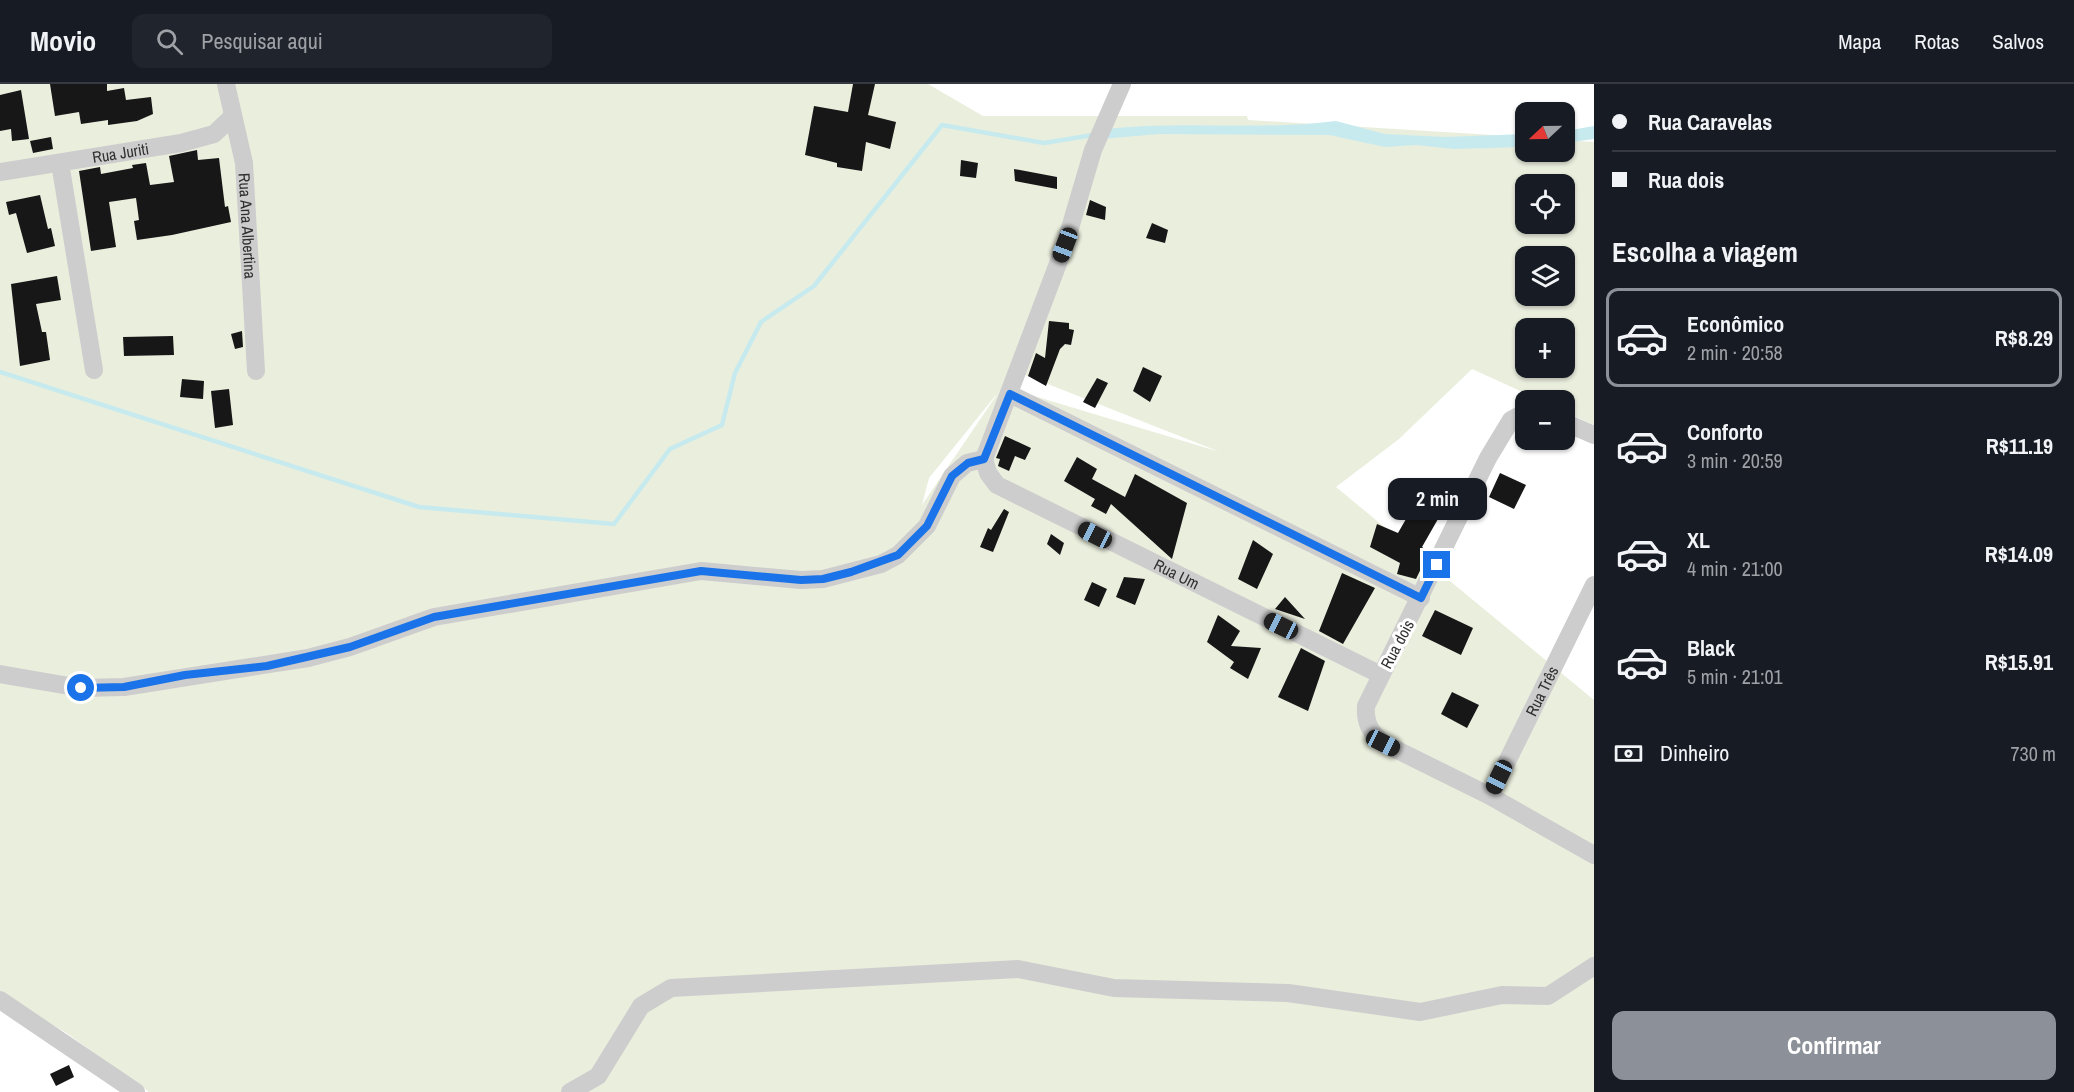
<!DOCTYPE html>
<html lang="pt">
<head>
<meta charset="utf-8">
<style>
  body { margin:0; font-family:"Archivo Narrow",sans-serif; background:#20242c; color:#f1f3f6; height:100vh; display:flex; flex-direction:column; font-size:22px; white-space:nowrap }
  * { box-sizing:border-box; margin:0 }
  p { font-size:20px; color:#9ea1a6 }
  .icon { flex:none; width:33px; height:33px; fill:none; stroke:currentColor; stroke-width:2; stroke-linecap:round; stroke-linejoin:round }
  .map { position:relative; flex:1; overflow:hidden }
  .sheet { display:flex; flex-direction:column; background:#171b24; width:480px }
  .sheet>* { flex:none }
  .banner { display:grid; align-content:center; height:132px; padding:0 18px; background:#171b24 }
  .needle { width:39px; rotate:248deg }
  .buttons { position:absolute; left:1515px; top:18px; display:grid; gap:12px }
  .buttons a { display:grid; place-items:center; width:60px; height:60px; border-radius:12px; background:#171b24; box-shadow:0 2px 4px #0004; font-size:30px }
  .end { position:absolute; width:27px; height:27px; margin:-14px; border:8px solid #1a73e8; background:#fff; box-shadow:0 0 0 3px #fff }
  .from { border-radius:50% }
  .bubble { position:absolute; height:42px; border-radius:12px; background:#171b24; box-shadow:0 2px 4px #0004; font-size:20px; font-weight:800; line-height:42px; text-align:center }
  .car { position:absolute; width:18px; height:36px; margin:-18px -9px; border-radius:8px; box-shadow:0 0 4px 2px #0007; background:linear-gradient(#222 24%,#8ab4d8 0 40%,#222 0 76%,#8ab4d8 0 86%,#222 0) }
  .banner b { display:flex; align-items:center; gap:21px; height:57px; font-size:22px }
  .banner b+b { border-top:2px solid #363941 }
  .banner i { width:15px; height:15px; background:#f1f3f6 }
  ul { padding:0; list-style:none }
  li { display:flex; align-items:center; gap:18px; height:99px; margin:0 12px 9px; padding:0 6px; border:3px solid transparent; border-radius:12px }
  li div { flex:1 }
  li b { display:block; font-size:22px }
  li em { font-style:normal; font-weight:800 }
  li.on { border-color:#8c9099 }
  li>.icon { width:54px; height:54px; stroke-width:1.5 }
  h2 { padding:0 18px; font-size:27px; line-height:72px }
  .pay { display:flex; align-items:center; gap:15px; height:66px; padding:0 18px; font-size:22px }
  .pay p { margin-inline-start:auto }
  .action { display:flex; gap:12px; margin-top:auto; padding:12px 18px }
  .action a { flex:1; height:69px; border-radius:12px; background:#8c9099; color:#fff; font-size:24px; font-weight:800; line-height:69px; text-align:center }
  header { display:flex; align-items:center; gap:36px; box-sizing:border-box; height:84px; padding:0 30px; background:#171b24; border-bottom:2px solid #363941 }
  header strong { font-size:28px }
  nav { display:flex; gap:33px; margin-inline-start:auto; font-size:21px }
  .search { width:420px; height:54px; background:#20242c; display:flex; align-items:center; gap:15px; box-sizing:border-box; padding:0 21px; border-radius:12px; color:#9ea1a6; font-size:22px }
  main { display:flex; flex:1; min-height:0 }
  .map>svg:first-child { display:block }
</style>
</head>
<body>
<header>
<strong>Movio</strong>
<div class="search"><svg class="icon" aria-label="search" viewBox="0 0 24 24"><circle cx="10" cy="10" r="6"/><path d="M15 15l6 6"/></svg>Pesquisar aqui</div>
<nav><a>Mapa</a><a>Rotas</a><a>Salvos</a></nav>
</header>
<main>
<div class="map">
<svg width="1594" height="1008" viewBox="0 0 1594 1008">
  <rect width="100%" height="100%" fill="#fff"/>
  <path fill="#eaeedd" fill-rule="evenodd" d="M0 0H928L983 32H1247L1248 36 1525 53 1526 68H1564L1565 56 1594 58V341L1565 328 1564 316H1540L1472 285 1399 355 1336 403 1594 616V1008H149L65 948 0 911ZM1526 100H1564V140H1526ZM1526 172H1564V212H1526ZM1526 244H1564V284H1526ZM1025 291 1220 368 1004 303ZM996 311V312L922 421 929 394Z"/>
  <path fill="#c7eaef" d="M1336 37 1385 50 1445 53 1525 50 1526 63 1454 65 1416 61 1385 63 1329 51 1159 50 1101 55 1106 45C1182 36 1260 47 1336 37Z
    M1594 42V55L1565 59V47Z"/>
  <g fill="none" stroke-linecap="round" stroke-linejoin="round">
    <path stroke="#c7eaef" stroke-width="4.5" d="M0 288 419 423 614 440 670 365 722 341 735 289 761 238 814 202 942 41 1044 59 1093 51"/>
  </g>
  <path fill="#171717" d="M50 0H107V7L124 4 126 16 151 13 153 30 137 37 108 41V36L81 40 79 28 55 32Z
    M853 0H875L868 31 896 38 890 65 866 58 862 87 837 83V79L805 71 814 22 848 28Z
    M21 6 29 55 12 57 11 45 0 47V11Z
    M51 53 53 65 33 69 30 57Z
    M197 66 198 76 219 74 225 123 228 122 231 138 172 151 137 156 134 137 139 136 136 114 109 118 116 163 91 167 79 87 100 83 101 90 133 84 132 81 146 79 150 101 174 98 169 72Z
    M961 76 978 79 976 94 960 92Z
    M1014 85 1057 93V105L1015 97Z
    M40 111 48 145 51 144 55 162 27 169 16 129 9 131 6 118Z
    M1090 116 1106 123 1105 136 1086 131Z
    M1152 139 1168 146 1165 159 1146 154Z
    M57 192 61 216 36 220 42 248H46L50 276 20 282 11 200Z
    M1049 237 1069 239V245L1074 246 1071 261 1065 260 1060 265 1046 302 1028 292 1036 269 1045 274Z
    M242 247 243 263 235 265 231 250Z
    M173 252 174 271 124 272 123 253Z
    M1143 283 1162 292 1150 318 1133 307Z
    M1097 294 1108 299 1095 324 1083 318Z
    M182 295 204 297 203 315 180 313Z
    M229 305 233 341 215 344 211 307Z
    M1005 352 1031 364 1025 376 1015 372 1009 387 998 382 1000 375 996 374Z
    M1077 373 1097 385 1092 395 1125 413 1135 390 1187 419 1172 475 1111 420 1106 430 1091 422 1095 415 1064 397Z
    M1500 389 1526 401 1514 425 1489 413Z
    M1414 421 1438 435 1422 463 1429 468 1416 495 1397 490 1400 479 1370 463 1377 440 1398 449Z
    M1004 425 1009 428 993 468 980 463 988 444 991 446Z
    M1051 450 1064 459 1060 471 1047 460Z
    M1253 456 1273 470 1257 505 1238 495Z
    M1342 489 1375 504 1343 560 1319 547Z
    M1124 493 1145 495 1135 521 1116 513Z
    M1092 498 1107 505 1099 523 1084 516Z
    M1285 513 1305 535 1275 525Z
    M1435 526 1473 544 1461 571 1422 552Z
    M1218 531 1240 547 1231 562 1261 564 1248 595 1230 584 1234 578 1207 558Z
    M1301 564 1325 577 1308 627 1278 613Z
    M1452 608 1479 621 1467 644 1441 630Z
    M69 981 74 993 56 1002 50 990Z"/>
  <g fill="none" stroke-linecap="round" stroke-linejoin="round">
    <g stroke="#cdcdcd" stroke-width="18">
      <path id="s1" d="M226 0 244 79 256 287"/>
      <path d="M60 79 94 286"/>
      <path id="s2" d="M0 88 181 59 214 50 233 32"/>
      <path d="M1010 310 1421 514"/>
      <path d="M1526 328 1511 336 1488 374 1366 622C1365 639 1370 648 1383 659L1490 712 1594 771"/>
      <path d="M1564 338 1594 351"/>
      <path id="s3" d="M984 375 988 389 997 401 1381 591"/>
      <path d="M984 375 1065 161 1093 66 1122 0"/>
      <path d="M0 590 81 604 124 603 308 574 350 563 434 533 701 487 801 496 823 495 881 480 898 471 927 442 952 392 967 379 984 375"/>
      <path id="s4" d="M1490 712 1594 501"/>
      <path d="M0 916 136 1008"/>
      <path d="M570 1008 598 992 641 922 671 904 1018 885 1114 904 1288 909 1420 928 1502 911 1548 912 1594 882"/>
    </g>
  </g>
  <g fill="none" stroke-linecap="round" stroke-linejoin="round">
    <path stroke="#1a73e8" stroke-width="8" d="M81 604 124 603 185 591 267 582 350 563 434 533 701 487 801 496 823 495 851 488 898 471 927 442 952 392 968 379 984 375 1010 310 1421 514 1437 481"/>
  </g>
  <g text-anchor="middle" stroke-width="6" stroke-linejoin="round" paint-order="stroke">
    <g font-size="16" fill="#303030" stroke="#fff">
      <text dy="6" stroke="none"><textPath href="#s2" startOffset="122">Rua Juriti</textPath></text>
      <text dy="6" stroke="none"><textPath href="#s1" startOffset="144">Rua Ana Albertina</textPath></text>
      <text dy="6" stroke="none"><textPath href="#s3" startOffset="230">Rua Um</textPath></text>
      <text transform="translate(1397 560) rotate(-62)" y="6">Rua dois</text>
      <text dy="6" stroke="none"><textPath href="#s4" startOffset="117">Rua Três</textPath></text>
    </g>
  </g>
</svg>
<div class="buttons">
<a><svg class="needle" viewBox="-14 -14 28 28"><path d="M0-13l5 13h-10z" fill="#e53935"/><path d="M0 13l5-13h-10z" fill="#9ea1a6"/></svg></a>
<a><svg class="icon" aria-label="locate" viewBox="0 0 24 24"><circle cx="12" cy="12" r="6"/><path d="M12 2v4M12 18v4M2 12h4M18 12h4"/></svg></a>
<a><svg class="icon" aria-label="layers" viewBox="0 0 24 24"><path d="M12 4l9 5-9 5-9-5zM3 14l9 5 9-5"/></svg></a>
<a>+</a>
<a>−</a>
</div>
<i class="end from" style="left:81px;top:604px"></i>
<i class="end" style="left:1437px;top:481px"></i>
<div class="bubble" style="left:1388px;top:394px;width:99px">2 min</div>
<i class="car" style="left:1065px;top:161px;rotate:201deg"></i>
<i class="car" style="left:1095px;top:451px;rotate:297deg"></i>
<i class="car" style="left:1281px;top:542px;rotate:296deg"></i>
<i class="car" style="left:1383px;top:659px;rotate:117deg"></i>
<i class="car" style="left:1499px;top:693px;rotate:206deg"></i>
</div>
<section class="sheet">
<div class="banner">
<b><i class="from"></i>Rua Caravelas</b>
<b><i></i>Rua dois</b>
</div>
<h2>Escolha a viagem</h2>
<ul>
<li class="on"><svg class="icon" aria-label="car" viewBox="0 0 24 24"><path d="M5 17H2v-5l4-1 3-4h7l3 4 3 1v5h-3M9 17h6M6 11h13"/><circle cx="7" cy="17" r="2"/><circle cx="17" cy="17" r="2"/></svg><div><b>Econômico</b><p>2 min · 20:58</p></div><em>R$8.29</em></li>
<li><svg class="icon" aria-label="car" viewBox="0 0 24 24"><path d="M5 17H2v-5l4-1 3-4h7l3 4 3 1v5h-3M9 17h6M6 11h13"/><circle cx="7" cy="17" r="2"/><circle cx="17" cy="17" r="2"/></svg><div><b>Conforto</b><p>3 min · 20:59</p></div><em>R$11.19</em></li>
<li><svg class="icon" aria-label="car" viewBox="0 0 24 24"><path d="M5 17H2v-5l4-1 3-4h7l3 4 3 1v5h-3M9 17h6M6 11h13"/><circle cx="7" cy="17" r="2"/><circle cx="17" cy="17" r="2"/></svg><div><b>XL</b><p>4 min · 21:00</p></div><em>R$14.09</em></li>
<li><svg class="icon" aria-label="car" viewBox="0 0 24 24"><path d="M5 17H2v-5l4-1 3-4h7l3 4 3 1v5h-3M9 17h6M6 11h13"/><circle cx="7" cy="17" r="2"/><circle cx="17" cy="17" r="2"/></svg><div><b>Black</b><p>5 min · 21:01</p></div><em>R$15.91</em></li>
</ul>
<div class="pay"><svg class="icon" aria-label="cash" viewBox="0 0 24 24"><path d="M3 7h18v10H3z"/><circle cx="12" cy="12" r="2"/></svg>Dinheiro<p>730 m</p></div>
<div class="action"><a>Confirmar</a></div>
</section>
</main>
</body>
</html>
